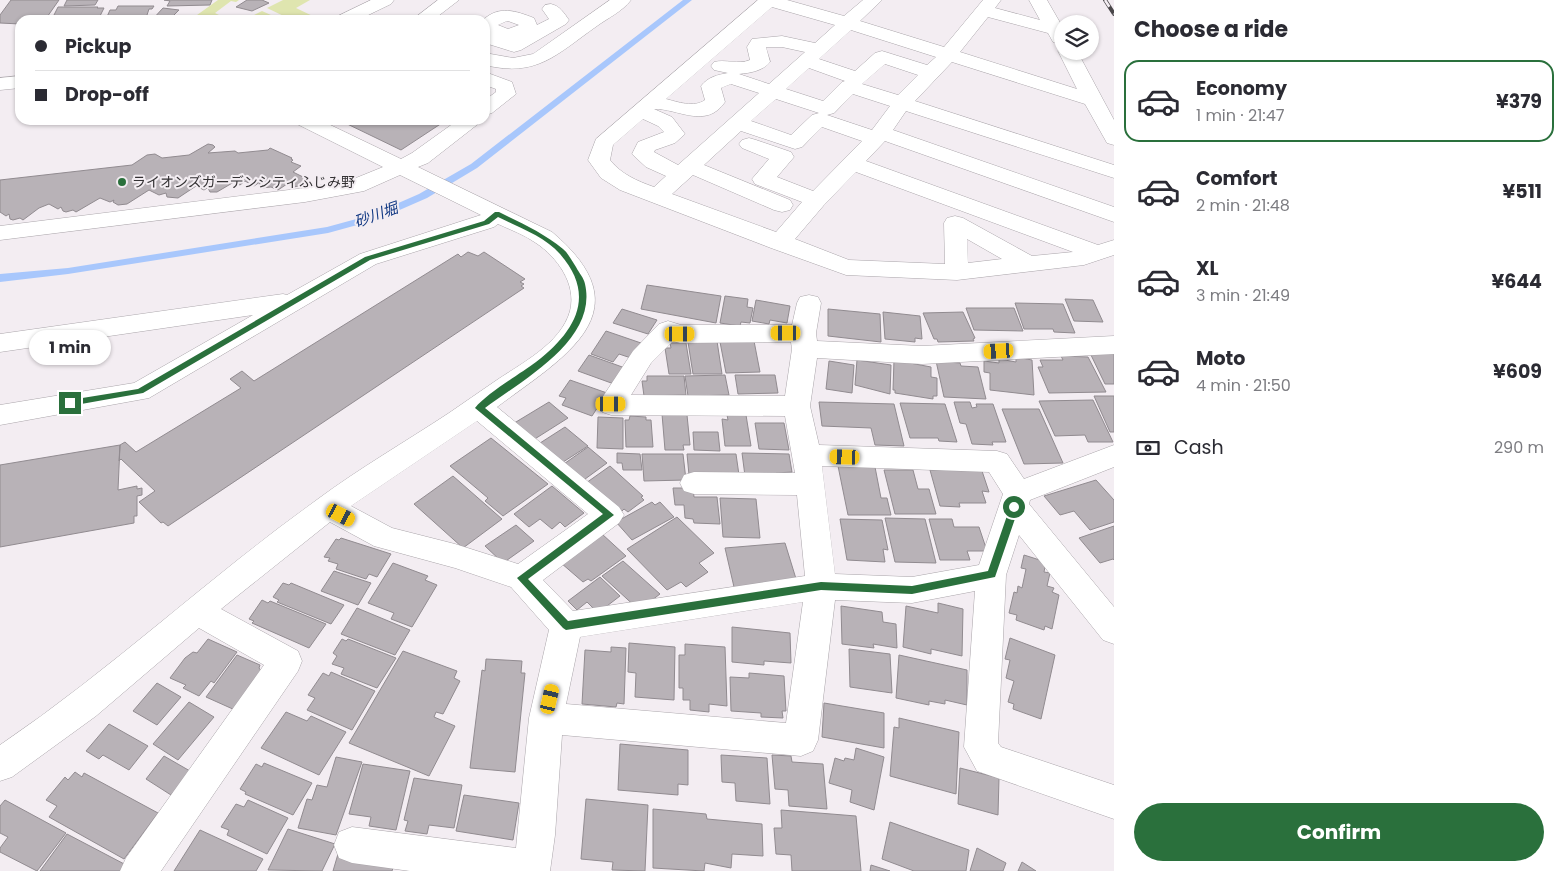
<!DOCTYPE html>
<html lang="en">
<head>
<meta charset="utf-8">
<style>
  body { margin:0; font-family:Poppins,"Noto Sans JP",sans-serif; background:#f2f2f3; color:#2b2b33; height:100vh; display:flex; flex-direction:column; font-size:19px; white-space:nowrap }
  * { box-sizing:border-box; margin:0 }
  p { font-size:16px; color:#7c7c81 }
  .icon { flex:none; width:28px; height:28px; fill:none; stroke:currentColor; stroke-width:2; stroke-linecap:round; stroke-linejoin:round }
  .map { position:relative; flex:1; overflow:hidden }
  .details { display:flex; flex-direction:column; background:#fff; width:450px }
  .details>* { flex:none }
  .guide { position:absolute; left:15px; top:15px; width:475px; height:110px; border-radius:15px; box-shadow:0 1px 4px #0004; display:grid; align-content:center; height:110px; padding:0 20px; background:#fff }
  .buttons { position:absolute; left:1054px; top:15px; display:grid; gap:10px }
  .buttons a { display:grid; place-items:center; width:45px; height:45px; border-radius:50%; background:#fff; box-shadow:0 1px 4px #0004; font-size:25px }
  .end { position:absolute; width:22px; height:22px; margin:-11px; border:6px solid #2a703c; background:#fff; box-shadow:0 0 0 2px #fff }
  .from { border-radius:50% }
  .bubble { position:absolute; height:35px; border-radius:18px; background:#fff; box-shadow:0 1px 4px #0004; font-size:16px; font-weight:700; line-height:35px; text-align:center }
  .car { position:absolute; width:15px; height:30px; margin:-15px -8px; border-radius:6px; box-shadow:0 0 4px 1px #0007; background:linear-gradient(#f5c518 24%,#345 0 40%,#f5c518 0 76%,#345 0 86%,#f5c518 0) }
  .guide b { display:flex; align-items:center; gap:18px; height:48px; font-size:19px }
  .guide b+b { border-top:1px solid #e1e1e2 }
  .guide i { width:12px; height:12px; background:#2b2b33 }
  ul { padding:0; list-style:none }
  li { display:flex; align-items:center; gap:15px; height:82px; margin:0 10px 8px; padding:0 10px; border:2px solid transparent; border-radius:15px }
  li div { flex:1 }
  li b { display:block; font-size:19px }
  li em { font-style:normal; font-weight:700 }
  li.on { border-color:#2a703c }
  li>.icon { width:45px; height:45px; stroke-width:1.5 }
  h2 { padding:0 20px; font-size:22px; line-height:60px }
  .pay { display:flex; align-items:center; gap:12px; height:55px; padding:0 20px; font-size:19px }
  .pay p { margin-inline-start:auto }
  .cta { display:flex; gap:10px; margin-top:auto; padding:10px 20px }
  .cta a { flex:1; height:58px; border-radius:30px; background:#2a703c; color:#fff; font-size:20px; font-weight:700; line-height:58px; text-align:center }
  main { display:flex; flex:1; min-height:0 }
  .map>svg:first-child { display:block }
</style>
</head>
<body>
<main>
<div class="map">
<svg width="1114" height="871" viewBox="0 0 1114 871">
  <rect width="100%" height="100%" fill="#f3edf2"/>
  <path fill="#dfe5af" d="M218 0H239L236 2 231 1 215 13 229 20H206L197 15Z
    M283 0H310L296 8 321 20H292L267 8Z
    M262 11 282 20H235L246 15 250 17Z"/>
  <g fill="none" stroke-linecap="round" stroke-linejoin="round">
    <path fill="#a8c7fc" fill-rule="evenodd" d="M683 0H692L477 168 427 198 379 219 328 233 68 274 0 282V274L68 268 327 227 371 215 419 194 471 164Z"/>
  </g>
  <path fill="#b8b2b7" stroke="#918b90" d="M11 0H59L45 20H20V24L0 23V15Z
    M67 0H98L95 5 64 6Z
    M164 0H212L210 5 167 6 170 1Z
    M247 0H262L269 3 252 11 236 7Z
    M118 6H154L152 9H149L146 18 106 19 110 10H116Z
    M58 7H98L97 8H104L99 18 52 19Z
    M163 8 179 10 170 19 175 20H152Z
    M339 120H436L442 123 401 150Z
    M208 144 213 145 215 147 208 153 235 151 238 153 268 150 270 148 292 158 291 159 293 160 291 162 301 166 293 172 309 180 306 184 294 187 287 184 278 190 271 187 261 188 259 186 260 182 254 186 245 181 240 185 234 182 217 192H210L208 188 210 186 204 190 196 186 178 198 167 197 166 193 159 195 149 190 127 204 118 205 113 202 114 200 110 202 100 198 76 212 73 210 66 212 63 211 61 207 58 209 49 204 39 208 23 220 20 218 13 220 10 219 9 214 6 216 0 212V180L132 165 147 155 155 154 162 158 189 155Z
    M468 252 478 256 484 252 525 279 520 282 524 284 521 286 524 288 168 526 163 522 161 523 139 502 155 491 121 459 119 461 120 445 125 442 136 452 241 388 230 379 242 371 254 381 458 254 461 257Z
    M647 285 721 296 716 323 641 309Z
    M725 296 748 299 747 307 753 308 750 323 741 322 740 326 720 323Z
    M1065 299 1093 300 1103 322 1074 321Z
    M756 300 790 306 787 323 770 320 769 324 752 321Z
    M1015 303 1063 304 1075 333 1054 332 1053 329H1024Z
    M966 308H1014L1023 331 974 330Z
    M622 309 657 320 648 334 613 323Z
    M828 309 880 314 881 342 828 336Z
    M883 312 920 316 922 339 915 338V342L885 339Z
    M963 312 975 338 973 339 974 341 938 342 937 339H934L923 313Z
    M606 331 641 343 631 358 619 354 613 362 591 354Z
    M717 341 722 374H693L688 342Z
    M754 341 760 372 726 373 720 342Z
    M670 343H686L691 374H669L665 348H671Z
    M1114 352V384H1105L1090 353Z
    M589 355 625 368 614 384 578 371Z
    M1061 356 1088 357 1106 392 1049 393 1038 367H1043L1040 360H1063Z
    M1016 357 1032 360 1034 395 990 390V373L984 372V361L999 363V359L1016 362Z
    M857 360 891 365 890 394 855 385Z
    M894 360 931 367V377L937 378V396H933V399L895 393V390H893Z
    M829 361 854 365 852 393 826 389Z
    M936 361 960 363 961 366 978 367 986 399 944 397Z
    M725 375 729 395 688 396 685 376Z
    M735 375H775L778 393 738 394Z
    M647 376H684L686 395 644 396 642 381H647Z
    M570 380 607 393 592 416 562 405 566 398 559 396Z
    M1094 396H1114V432H1110Z
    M1093 400 1113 442H1088L1085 435 1055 436 1039 401Z
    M549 402 568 418 530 442 511 425Z
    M819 402 894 404 904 446 875 445 871 428 822 426Z
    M954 402H970L972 408 977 407 976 404H993L1006 442H992L993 445 972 444 966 424 960 423Z
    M900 403 945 404 957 442 939 441 938 438H910Z
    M1002 409H1039L1063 463 1024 464Z
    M662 414 687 415 690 445H683L684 450H665Z
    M727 415H746L751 446H725L722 419 728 420Z
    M630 416 646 417V420H651L653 447H626L625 420H629Z
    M598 417 623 418V449L597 448Z
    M755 423H784L789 450 759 449Z
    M565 427 588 446 560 464 537 445Z
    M693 432H718L720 451 694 450Z
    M491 438 548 484 503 516 485 501 488 498 450 466Z
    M120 445 118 490 137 486V489L142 488V495L137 496V516H134V523L0 547V465Z
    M588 447 607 463 581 482 561 466Z
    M617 453 640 454 642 470H623L622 463H617Z
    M742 453 789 454 792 472 776 473 777 476H745Z
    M642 454H683L686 480 644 481Z
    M687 454H736L739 475H689Z
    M610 466 643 496 641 497 644 500 628 512 624 509 621 512 586 483Z
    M838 466 875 467 881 498H887L891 515H848Z
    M884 470H913L918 489H929L936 514H895Z
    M930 470 982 471 989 492 982 491 986 503H959L960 507 940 506Z
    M453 476 502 519 463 548 414 504Z
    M1096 480 1114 500V522L1090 530 1074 511 1060 515 1044 496Z
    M552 486 584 513 565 527 560 522 552 529 540 519 529 527 514 514Z
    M673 488H693L694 497H717L720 524 694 523 693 519 685 518 684 505H675Z
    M720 498 756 499 760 538 723 537Z
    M652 502 655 505 660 502 674 517 632 540 616 522Z
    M677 517 714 553 699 563 708 572 686 587 681 582 667 590 627 549Z
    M885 518 925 519 936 563 895 562Z
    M840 519 882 520 888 550 883 549 885 562 847 560Z
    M929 519H952L954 527H979L987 551H967L970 560H940Z
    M516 525 534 541 503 563 485 546Z
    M1114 526V560L1113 559 1100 563 1079 538Z
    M602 534 626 556 591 581 588 579 583 582 561 563Z
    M341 538 391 554 377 577 369 574 366 579 336 569 338 564 328 561 330 558 324 557 336 539 339 540Z
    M785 543 797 582 734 587 725 548Z
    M1024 555 1046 562 1044 572 1050 573 1047 586 1054 588 1052 592 1059 595 1052 629 1045 626 1044 630 1016 620 1017 615 1009 613 1014 592 1017 593 1018 586 1022 588 1026 569 1021 568Z
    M623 561 660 594 639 610 602 576Z
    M393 563 428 576 425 580 437 585 412 627 391 619 394 613 368 603Z
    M334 571 371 583 358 605 321 591Z
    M600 577 620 596 603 609 595 610 587 602 577 610 568 601Z
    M283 583 289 585 291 583 344 605 331 624 277 602 279 600 273 597Z
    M262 600 268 603 270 601 326 624 309 648 252 623 254 621 249 619Z
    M938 603 963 609 962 656 931 649V654L903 647 906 606 938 613Z
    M841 606 882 612 883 622 896 624 897 648 873 644 874 648 842 644Z
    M357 608 410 630 395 655 341 634Z
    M732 627 790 633 791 663 764 661V665L732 662Z
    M1010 638 1055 655 1041 719 1013 709 1014 704 1008 702 1014 681 1006 678 1010 660 1005 659Z
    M208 639 237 652 214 683 211 681 199 696 183 688 186 685 170 678 185 658 193 652 197 653Z
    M342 639 346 641 348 639 396 658 377 688 341 674 344 668 332 664 337 656 333 653Z
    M629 643 675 647 674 700 635 697 636 673 628 672Z
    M685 644 725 647 727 706 709 704V712L690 710V700H683V688H679V655H685Z
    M611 647 626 648 624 704 617 703 616 707 582 704 585 650 611 652Z
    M849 649 890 654 892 693 850 687Z
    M403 651 457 671 454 678 460 681 443 714 436 712 434 717 455 726 429 776 349 743Z
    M237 655 260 665 259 668 262 672 235 710 206 697Z
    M899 655 967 670V705L945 700V704L929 701V705L896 698Z
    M486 659 522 661 521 673H525L515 772 470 768 482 670 485 671Z
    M331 672 375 691 352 730 307 710 315 698 308 695 323 673 329 676Z
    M749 673 784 676 786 711H782L783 718 761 717V713L731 711 730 677 749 678Z
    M157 683 181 697 157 725 133 711Z
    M189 702 214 717 178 760 153 744Z
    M824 703 884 713V748L822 737Z
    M286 712 307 721 311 716 346 732 319 775 261 748Z
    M899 718 959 732 956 794 890 776 894 727 899 728Z
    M109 724 148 746 129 770 103 755 99 759 86 751Z
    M620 744 688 750V785L678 784V795L618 790Z
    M856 748 884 757 874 810 850 802 852 790 829 783 835 758 844 761 845 758 854 760Z
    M721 755 767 758 770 804 736 801 735 783 722 782Z
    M772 755 791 756 792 762 823 764 827 809 789 806 788 790 775 789Z
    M164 756 190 771 171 795 146 779Z
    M336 757 362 762 336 835 298 828 307 799 312 800 317 785 327 787Z
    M264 763 312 783 293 815 245 794 246 792 240 789 256 764 262 767Z
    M363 764 410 771 396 830 369 826 371 817 349 814Z
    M960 768 999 778 998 815 958 804Z
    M75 772 82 777 84 773 158 813 124 859 49 817 57 806 46 800 65 777 68 780Z
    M414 778 462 785 454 828 429 825 427 834 405 831 408 821 404 820Z
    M464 795 519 803 513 840 456 831Z
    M586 799 648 805 645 871 612 870 613 862 581 859Z
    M5 800 66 833 37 871 0 852V848L8 837 0 833V806Z
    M248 800 288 818 267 854 227 835 229 830 221 827 236 804 244 807Z
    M653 809 706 814 707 819 762 824 763 856 732 854 731 868 705 863 704 871 653 868Z
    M781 810 856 816 861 871H792L791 855 776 854 774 828H782Z
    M890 822 969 850 966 871H914L882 859Z
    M288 829 335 844 322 871 268 870Z
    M200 830 263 859 256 871H174Z
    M67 834 128 866 124 871H40Z
    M977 848 1006 863 1003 871H970Z
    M338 854 394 865 392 871H333Z
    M1022 862 1036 871H1018Z
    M871 865 890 871H870Z"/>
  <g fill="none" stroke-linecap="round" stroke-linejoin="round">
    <defs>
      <path id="minor" d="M371 0H394L391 4 358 20H335L338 16Z
        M438 0H459L433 20H412Z
        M610 0H631C623 11 608 18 597 26 557 54 537 78 485 65V53L513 58 533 54Z
        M758 0H787L844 16 863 0H882L860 21 944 47 983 0H1001L995 8 1040 20 1029 0H1047L1062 26V43L1053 42 1048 33 988 17 960 52 1077 89 1058 51 1062 46V51H1077L1114 120V145L1107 143 1085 104 952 62 915 101 1114 165V178L906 111 893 130 1114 207V222L885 141 866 161 1098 245 1114 240V255L1084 265 957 280 846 275 771 248 620 190 601 178 588 160 596 139ZM772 7 835 25 815 43 782 36 752 39 747 47 750 60C738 65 726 59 714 62L711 66 714 70 728 73C717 75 708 77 701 86L705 100C694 108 678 102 666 99ZM851 30 936 57 927 65 882 51 875 53 855 71 819 59ZM766 47H782L805 52 769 84 739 74C750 73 763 71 770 62ZM885 64 918 75 898 95 862 84ZM809 68 845 81 842 82 823 101 786 89ZM731 84 759 93 678 165 654 152 655 150 675 143 685 134 672 117 654 109C677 108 706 130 725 102L721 88ZM853 94 890 106 872 130 827 115 834 113ZM776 99 819 113 812 115 791 135 751 121ZM643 119 658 126 664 132 638 142 632 154 646 167 666 176 654 187C637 181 621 174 610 160L613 145ZM822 127 862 141 813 191 777 177 794 157 791 152 756 140 749 138 742 140 739 144 742 148 769 159 752 179 755 184 802 202 776 232 672 194 693 175 774 210 782 212 790 210 793 205 790 200 704 165 741 131 795 149 802 147ZM856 172 1073 252 1032 256 963 218 955 216 947 218 944 223 945 264 849 260 795 239 824 205ZM967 239 1002 259 968 263Z
        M551 4C560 6 564 13 569 20L566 24 521 50 514 52 485 43V20H483C499 5 516 11 534 18L537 25 549 19 542 9 545 5ZM507 21H508L519 25 508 29 498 25Z
        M485 72 512 82 516 94 492 113 485 115V100L496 92V89L485 85Z
        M20 76V88L0 90V78Z
        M294 120H320L401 159 412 153 458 120H481L478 124 428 163 418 167 552 232C647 312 564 357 497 407L619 507 624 515 619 523 543 580 573 611 805 576 797 495 694 494 684 491 680 483 684 475 694 472 795 473 785 416 611 415 602 412 598 405 602 398 633 351 659 324 668 321 681 325H792L797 303 800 297 809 295 818 297 821 303 816 333 817 341 922 346 1114 336V354L922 364 817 358 810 406 819 445 997 451 1007 454 1024 479 1114 445V467L1030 500 1029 504 1114 607V644L1103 640 1019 535 1006 575 998 743 1001 747 1114 785V819L977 771 964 747 975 591 912 603 835 600 818 740 813 751 801 756 562 735 555 835 550 871H410L352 863 339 858 334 845 339 832 352 827 516 848 529 718 549 630 511 587 455 568 374 546 330 522 221 609 298 651 302 661 298 671 161 871H120L126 858 264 665 199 628 96 716 12 777 0 781V745C111 670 209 577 318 499 360 468 405 442 449 413 464 403 479 392 494 382 520 364 561 344 570 311 577 284 557 257 536 243 525 235 511 230 498 224L494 227 376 264 149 398 0 425V405L134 383 253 315 0 352V334L283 294 287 295 360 254 481 215 400 175 364 191 305 202 0 240V226L305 188 351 180 383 167 297 124ZM673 341 680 343 791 342 792 349 785 396 631 395 651 363ZM477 421 588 514 518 564 455 544 392 528 351 506ZM822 466 989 472 1003 494 979 565 912 577 835 574ZM803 602 786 723 566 704 580 637Z"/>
    </defs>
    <use href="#minor" stroke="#aaa5aa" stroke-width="1"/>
    <use href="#minor" fill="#fff" fill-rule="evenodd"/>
    <defs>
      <path id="rail" d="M1105 0 1114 14"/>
    </defs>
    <use href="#rail" stroke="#4a474a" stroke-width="4"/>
    <use href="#rail" stroke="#f3edf2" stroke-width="2.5" stroke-dasharray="8" stroke-linecap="butt"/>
  </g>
  <path fill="#2a703c" d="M495 212H499C521 223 544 233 563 249 568 253 572 261 576 267 579 273 584 278 585 284 598 340 522 380 485 408L614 515 528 579 568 621 821 582 912 586 988 571 1010 507 1014 504 1019 507 995 577 912 594 821 590 566 630 563 628 517 578 603 514 475 408C487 393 520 374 536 362 575 332 597 296 560 254 544 236 518 227 498 217L489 224 370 260 143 393 70 406 66 403 70 400 138 389 365 257 484 221Z"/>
  <circle fill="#2a703c" stroke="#f3edf2" stroke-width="2" cx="122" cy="182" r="5"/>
  <g text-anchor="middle" stroke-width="4" stroke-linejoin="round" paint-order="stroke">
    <g font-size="14" fill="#333133" stroke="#f3edf2" text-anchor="start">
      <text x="132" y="187">ライオンズガーデンシティふじみ野</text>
    </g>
    <g font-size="15" font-style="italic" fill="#113883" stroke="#f3edf2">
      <text transform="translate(376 215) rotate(-20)" y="5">砂川堀</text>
    </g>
  </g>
</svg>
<div class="buttons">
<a><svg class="icon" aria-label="layers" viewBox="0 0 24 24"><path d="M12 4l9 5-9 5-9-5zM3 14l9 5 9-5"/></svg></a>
</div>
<i class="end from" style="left:1014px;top:507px"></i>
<i class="end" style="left:70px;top:403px"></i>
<div class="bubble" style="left:29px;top:330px;width:82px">1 min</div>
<i class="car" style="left:786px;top:333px;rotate:270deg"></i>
<i class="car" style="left:680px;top:334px;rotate:90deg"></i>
<i class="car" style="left:999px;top:351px;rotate:267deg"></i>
<i class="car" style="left:611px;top:404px;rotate:90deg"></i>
<i class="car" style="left:845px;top:457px;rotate:272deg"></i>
<i class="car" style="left:341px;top:515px;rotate:117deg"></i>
<i class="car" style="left:550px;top:699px;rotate:13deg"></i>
<div class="guide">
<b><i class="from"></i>Pickup</b>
<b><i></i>Drop-off</b>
</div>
</div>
<section class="details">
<h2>Choose a ride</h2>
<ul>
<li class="on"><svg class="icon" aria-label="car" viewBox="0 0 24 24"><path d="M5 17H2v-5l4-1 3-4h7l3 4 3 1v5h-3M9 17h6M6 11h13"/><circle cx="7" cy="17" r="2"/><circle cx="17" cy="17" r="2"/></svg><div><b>Economy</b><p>1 min · 21:47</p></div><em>¥379</em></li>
<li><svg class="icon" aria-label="car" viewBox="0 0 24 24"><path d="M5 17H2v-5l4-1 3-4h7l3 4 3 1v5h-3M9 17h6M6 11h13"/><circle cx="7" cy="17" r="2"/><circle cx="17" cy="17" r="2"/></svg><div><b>Comfort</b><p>2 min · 21:48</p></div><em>¥511</em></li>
<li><svg class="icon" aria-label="car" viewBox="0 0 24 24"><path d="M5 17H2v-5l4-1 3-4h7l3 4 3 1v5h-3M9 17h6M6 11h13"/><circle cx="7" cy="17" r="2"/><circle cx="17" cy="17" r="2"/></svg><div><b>XL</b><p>3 min · 21:49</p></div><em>¥644</em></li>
<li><svg class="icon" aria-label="car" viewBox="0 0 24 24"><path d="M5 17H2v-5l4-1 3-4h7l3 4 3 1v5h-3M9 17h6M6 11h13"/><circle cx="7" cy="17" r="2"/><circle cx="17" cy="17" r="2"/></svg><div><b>Moto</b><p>4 min · 21:50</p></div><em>¥609</em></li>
</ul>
<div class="pay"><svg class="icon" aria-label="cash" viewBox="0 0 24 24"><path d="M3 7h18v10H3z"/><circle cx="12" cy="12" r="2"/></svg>Cash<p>290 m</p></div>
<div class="cta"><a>Confirm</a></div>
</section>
</main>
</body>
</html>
